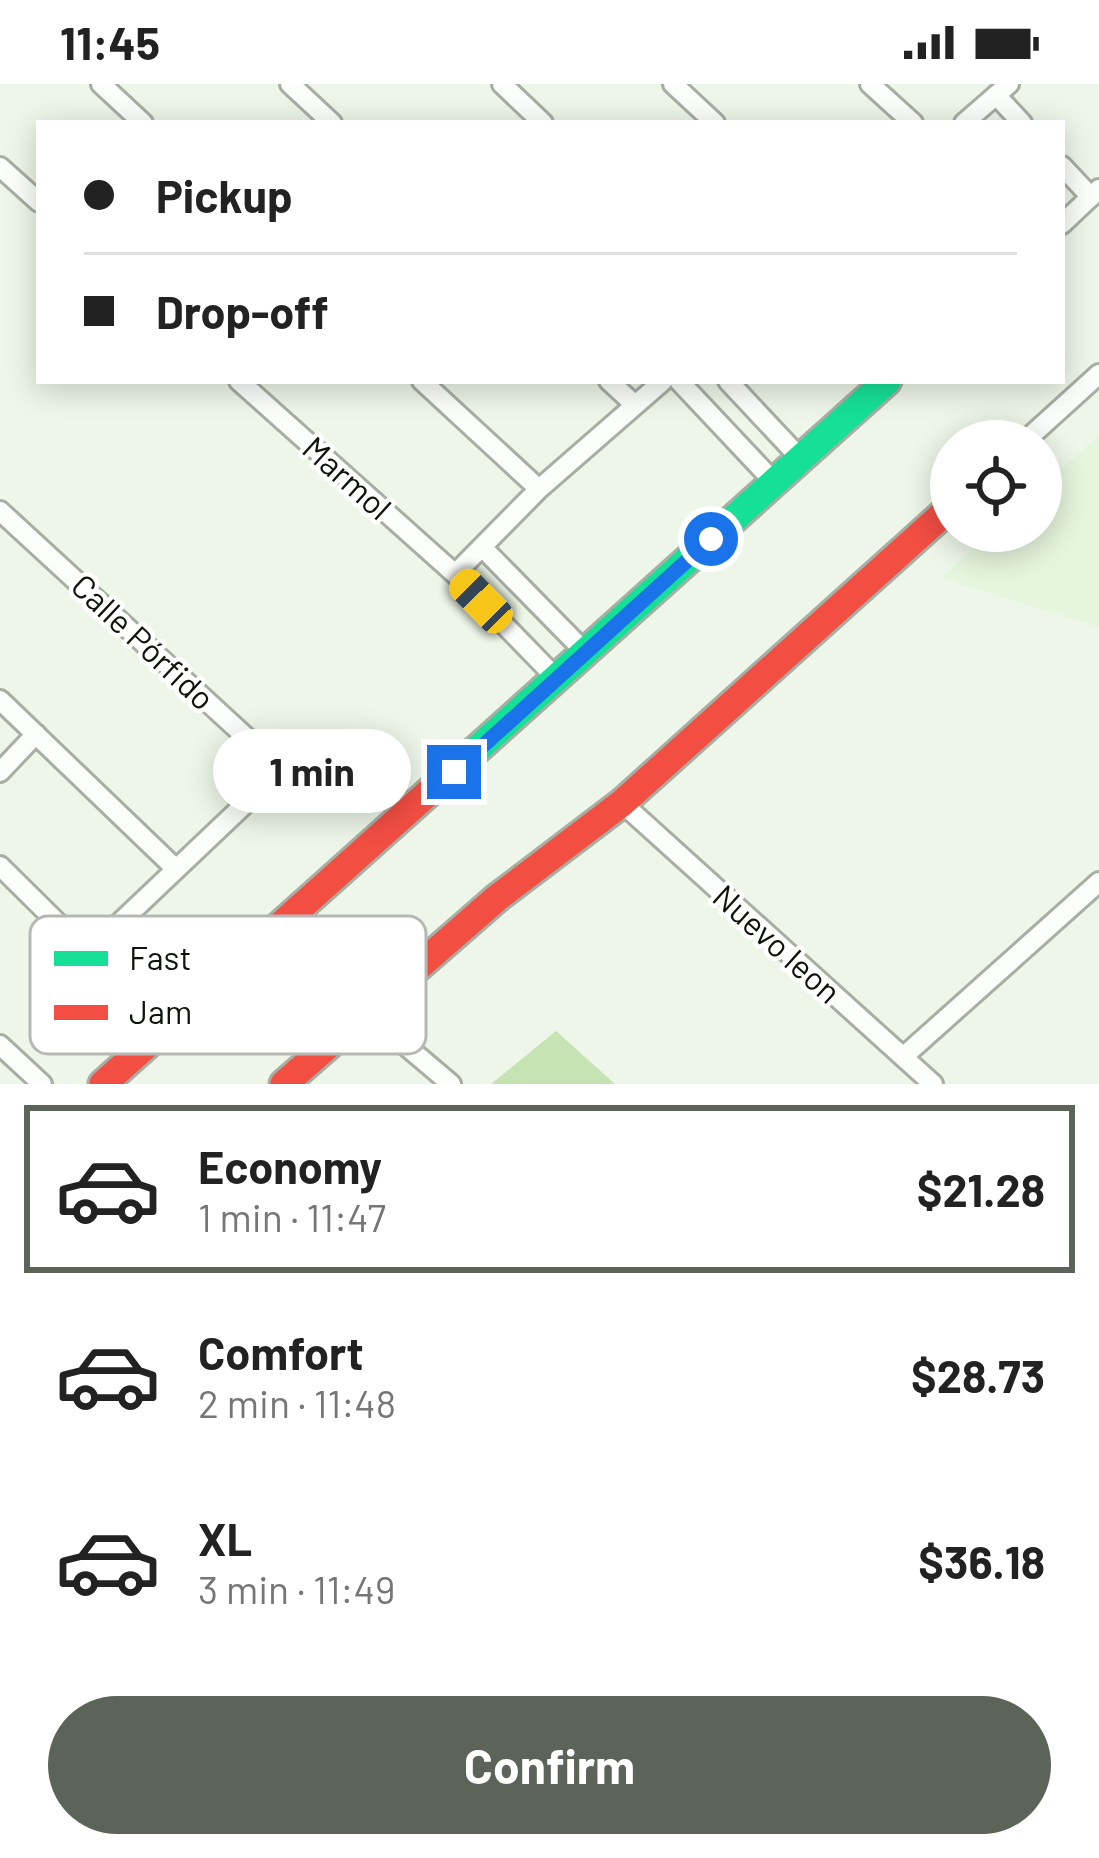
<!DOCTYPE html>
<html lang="en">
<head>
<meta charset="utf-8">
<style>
  body { margin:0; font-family:Barlow,sans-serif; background:#f6f6f6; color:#222; height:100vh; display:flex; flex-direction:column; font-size:45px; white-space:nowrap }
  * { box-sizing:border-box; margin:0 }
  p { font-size:39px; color:#767676 }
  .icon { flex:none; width:66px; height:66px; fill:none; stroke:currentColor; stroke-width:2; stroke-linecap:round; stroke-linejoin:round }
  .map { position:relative; height:1000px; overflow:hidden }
  .details { display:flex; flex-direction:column; background:#fff; flex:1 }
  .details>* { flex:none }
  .top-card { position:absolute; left:36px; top:36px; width:1029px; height:264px; border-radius:0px; box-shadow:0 6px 30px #0003; display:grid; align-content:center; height:264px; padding:0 48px; background:#fff }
  .fabs { position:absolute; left:930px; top:336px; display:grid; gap:24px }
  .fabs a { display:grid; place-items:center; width:132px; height:132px; border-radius:50%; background:#fff; box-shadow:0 6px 30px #0003; font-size:60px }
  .end { position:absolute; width:54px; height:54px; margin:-27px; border:15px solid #1a73e8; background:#fff; box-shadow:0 0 0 6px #fff }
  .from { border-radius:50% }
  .bubble { position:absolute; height:84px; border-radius:42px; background:#fff; box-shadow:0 6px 30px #0003; font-size:39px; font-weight:700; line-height:84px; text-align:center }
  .car { position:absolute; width:36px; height:72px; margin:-36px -18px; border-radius:15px; box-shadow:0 0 9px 3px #0007; background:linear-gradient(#f5c518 24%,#345 0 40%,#f5c518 0 76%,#345 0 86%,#f5c518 0) }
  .top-card b { display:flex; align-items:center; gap:42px; height:114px; font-size:45px }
  .top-card b+b { border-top:3px solid #e0e0e0 }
  .top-card i { width:30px; height:30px; background:#222 }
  ul { padding:21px 0 0; list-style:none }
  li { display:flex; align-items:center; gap:36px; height:168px; margin:0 24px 18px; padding:0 24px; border:6px solid transparent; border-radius:0px }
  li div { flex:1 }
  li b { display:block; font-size:45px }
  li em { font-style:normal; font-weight:700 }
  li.current { border-color:#5c6358 }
  li>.icon { width:108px; height:108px; stroke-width:1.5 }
  .cta { display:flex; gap:24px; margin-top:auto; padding:24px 48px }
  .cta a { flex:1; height:138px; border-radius:72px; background:#5c6358; color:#fff; font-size:48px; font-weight:700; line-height:138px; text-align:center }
  .status { display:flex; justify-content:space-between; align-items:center; height:84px; padding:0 60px; background:#fff; direction:ltr }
  .status svg { height:33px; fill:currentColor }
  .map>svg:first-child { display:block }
</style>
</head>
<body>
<div class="status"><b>11:45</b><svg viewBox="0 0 49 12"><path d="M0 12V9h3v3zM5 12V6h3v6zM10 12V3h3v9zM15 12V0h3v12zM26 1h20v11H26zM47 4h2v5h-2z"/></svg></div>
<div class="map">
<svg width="1099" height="1000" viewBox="0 0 1099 1000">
  <rect width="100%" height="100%" fill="#edf6e8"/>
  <path fill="#e6f5dd" d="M1099 351V543L941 494 993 447H1041V403Z"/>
  <path fill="#c6e3b4" d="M556 947 615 1000H491Z"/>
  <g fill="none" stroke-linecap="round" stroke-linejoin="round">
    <defs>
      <path id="street" d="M101 0 143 39
        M290 0 332 39
        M502 0 543 39
        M673 0 715 39
        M870 0 913 39
        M996 11 1022 39
        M964 39 1009 0
        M1062 82 1091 113
        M0 83 39 118
        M1062 140 1099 105
        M239 297 455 490
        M422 297 539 405
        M609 297 634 320
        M679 297 774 398
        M728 297 801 375
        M1025 357 1099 290
        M0 427 260 666 266 700 90 867
        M482 463 586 569
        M558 596 455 490 539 405 663 297
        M0 616 176 785
        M0 688 36 650
        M622 719 933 1000
        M0 782 165 945
        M119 840 194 919
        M281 842 366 928 451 1000
        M0 961 42 1000
        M903 973 1099 798"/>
      <path id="fast" d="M465 676 887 297"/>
      <path id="jam" d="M103 1000 465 676
        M284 1000 497 814 622 719 951 423"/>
    </defs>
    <use href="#street" stroke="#a7aea3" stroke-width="24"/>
    <use href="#fast" stroke="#a7aea3" stroke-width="33"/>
    <use href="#jam" stroke="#a7aea3" stroke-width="33"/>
    <use href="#street" stroke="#fcfefc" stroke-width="18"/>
    <use href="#fast" stroke="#16e098" stroke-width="27"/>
    <use href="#jam" stroke="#f24e42" stroke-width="27"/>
  </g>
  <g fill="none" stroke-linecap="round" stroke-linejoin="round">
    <path stroke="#1a73e8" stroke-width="15" d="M454 688 711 455"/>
  </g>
  <g text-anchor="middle" stroke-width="9" stroke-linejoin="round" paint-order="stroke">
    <g font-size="33" fill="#0e140b" stroke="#fff">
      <text transform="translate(347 394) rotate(42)" y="12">Marmol</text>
      <text transform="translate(143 558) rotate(43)" y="12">Calle Pórfido</text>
      <text transform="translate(777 860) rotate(42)" y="12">Nuevo leon</text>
    </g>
  </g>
  <rect x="30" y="832" width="396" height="138" rx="18" fill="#fff" stroke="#b7b8b6" stroke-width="3"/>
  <rect x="54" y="867" width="54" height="15" fill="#16e098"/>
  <rect x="54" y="921" width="54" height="15" fill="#f24e42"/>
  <g font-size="33" fill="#0e140b">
    <text x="129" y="886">Fast</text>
    <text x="129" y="940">Jam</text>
  </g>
</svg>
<div class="fabs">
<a><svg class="icon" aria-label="locate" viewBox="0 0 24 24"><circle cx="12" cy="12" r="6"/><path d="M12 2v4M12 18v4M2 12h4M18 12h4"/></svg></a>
</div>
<i class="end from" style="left:711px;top:455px"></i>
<i class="end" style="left:454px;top:688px"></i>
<div class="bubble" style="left:213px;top:645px;width:198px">1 min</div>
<i class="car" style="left:481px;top:517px;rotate:316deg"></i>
<div class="top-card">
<b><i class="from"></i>Pickup</b>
<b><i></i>Drop-off</b>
</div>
</div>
<section class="details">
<ul>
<li class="current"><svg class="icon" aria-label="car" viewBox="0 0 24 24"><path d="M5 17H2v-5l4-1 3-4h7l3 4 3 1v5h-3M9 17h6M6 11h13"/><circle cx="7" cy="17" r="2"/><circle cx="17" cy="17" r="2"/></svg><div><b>Economy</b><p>1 min · 11:47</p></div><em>$21.28</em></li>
<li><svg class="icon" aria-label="car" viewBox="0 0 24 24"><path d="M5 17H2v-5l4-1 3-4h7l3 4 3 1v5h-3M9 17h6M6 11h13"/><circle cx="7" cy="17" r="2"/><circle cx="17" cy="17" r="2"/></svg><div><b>Comfort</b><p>2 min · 11:48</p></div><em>$28.73</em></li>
<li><svg class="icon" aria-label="car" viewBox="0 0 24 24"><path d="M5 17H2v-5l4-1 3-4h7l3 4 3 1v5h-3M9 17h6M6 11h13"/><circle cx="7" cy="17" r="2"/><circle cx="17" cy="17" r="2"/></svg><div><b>XL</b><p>3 min · 11:49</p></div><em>$36.18</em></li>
</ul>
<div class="cta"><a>Confirm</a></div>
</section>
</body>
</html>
